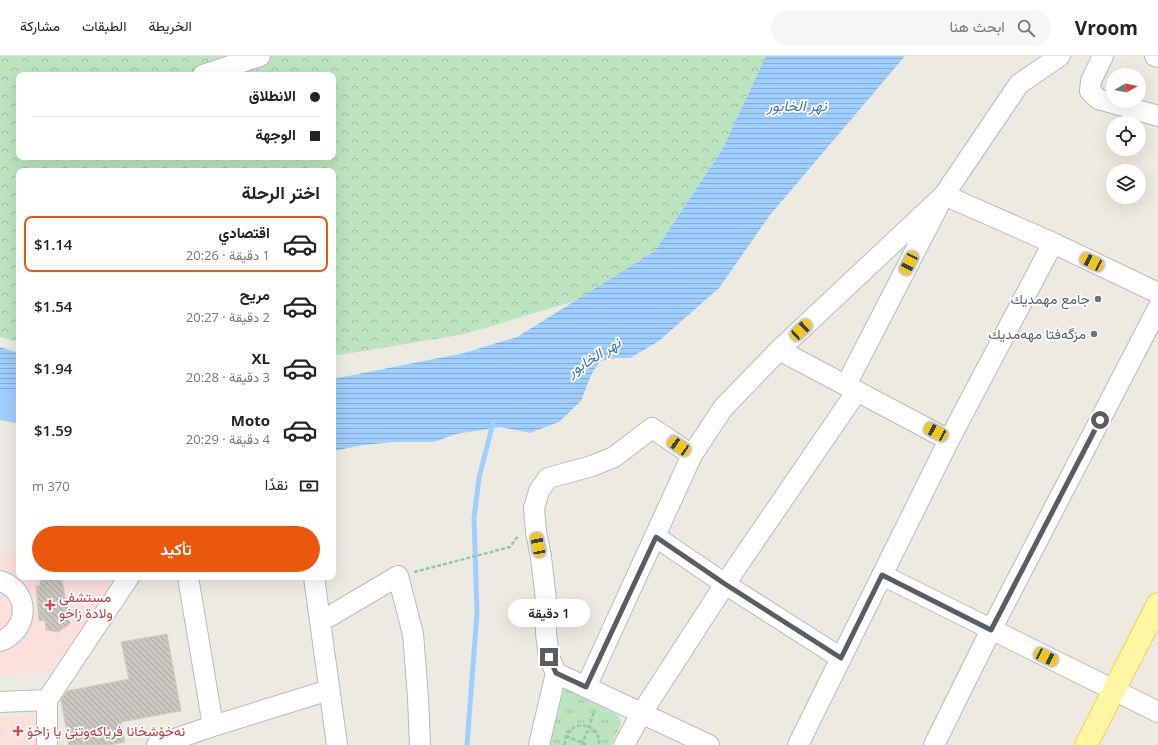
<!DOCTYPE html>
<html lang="ar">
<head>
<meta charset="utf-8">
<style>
  body { margin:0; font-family:"Open Sans",Vazirmatn,sans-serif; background:#f6f6f6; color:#222; direction:rtl; height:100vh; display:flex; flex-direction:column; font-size:15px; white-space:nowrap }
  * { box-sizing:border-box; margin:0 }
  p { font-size:13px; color:#767676 }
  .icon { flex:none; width:22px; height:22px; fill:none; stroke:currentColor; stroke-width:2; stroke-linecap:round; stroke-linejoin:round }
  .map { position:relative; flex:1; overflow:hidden; direction:ltr }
  .drawer { position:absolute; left:16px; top:112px; width:320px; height:412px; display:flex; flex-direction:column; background:#fff; border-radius:8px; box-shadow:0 4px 16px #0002; direction:rtl }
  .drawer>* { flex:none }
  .guide { position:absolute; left:16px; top:16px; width:320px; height:88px; border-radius:8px; box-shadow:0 4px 16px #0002; direction:rtl; display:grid; align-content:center; height:88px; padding:0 16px; background:#fff }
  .needle { width:26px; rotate:81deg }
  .controls { position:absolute; left:1106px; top:12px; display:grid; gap:8px }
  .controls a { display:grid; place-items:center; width:40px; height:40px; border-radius:50%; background:#fff; box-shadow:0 4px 16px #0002; font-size:20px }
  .end { position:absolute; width:18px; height:18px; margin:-9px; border:5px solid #595d62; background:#fff; box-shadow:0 0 0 2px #fff }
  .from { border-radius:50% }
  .bubble { position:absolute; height:28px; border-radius:14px; background:#fff; box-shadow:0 4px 16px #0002; font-size:13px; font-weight:600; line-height:28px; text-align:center; direction:rtl }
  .car { position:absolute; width:12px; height:24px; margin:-12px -6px; border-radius:5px; box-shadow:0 0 3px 1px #0007; background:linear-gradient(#f5c518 24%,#345 0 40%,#f5c518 0 76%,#345 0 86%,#f5c518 0) }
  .guide b { display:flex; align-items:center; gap:14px; height:38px; font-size:15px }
  .guide b+b { border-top:1px solid #e0e0e0 }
  .guide i { width:10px; height:10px; background:#222 }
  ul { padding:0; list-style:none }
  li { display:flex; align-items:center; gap:12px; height:56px; margin:0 8px 6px; padding:0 8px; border:2px solid transparent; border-radius:8px }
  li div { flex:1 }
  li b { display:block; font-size:15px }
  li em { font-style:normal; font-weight:600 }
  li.current { border-color:#ea580c }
  li>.icon { width:36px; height:36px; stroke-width:1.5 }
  h2 { padding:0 16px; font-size:18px; line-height:48px }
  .pay { display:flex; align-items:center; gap:10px; height:44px; padding:0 16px; font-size:15px }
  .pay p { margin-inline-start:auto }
  .button { display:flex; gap:8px; margin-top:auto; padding:8px 16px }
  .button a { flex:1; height:46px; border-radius:24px; background:#ea580c; color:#fff; font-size:16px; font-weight:600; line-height:46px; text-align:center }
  header { display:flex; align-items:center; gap:24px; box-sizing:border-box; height:56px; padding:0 20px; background:#fff; border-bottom:1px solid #e0e0e0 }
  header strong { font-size:19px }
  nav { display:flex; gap:22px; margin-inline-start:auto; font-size:14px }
  .search { width:280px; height:36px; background:#f6f6f6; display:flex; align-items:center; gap:10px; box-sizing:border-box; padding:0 14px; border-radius:22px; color:#767676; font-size:15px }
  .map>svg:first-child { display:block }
</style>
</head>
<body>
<header>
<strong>Vroom</strong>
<div class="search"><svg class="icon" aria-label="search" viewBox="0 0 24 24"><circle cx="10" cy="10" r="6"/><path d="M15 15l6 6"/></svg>ابحث هنا</div>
<nav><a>الخريطة</a><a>الطبقات</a><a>مشاركة</a></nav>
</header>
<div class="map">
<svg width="1158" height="689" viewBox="0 0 1158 689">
  <defs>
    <pattern id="grass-tufts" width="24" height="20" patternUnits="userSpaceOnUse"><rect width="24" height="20" fill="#bce5bf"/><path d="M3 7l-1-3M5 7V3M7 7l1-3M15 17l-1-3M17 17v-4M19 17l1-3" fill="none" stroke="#9cbd9f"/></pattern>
    <pattern id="forest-crowns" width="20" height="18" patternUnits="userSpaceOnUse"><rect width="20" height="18" fill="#bce5bf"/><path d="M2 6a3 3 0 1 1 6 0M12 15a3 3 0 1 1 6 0" fill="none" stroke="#9cbd9f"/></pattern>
    <pattern id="water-rules" width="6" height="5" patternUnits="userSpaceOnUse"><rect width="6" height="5" fill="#9ecfff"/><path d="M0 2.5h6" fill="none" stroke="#84abd2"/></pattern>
    <pattern id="building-back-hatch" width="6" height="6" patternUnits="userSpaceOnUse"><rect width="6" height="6" fill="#c9c7c0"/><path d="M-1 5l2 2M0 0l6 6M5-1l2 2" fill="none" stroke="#a6a59f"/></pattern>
  </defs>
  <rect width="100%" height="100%" fill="#edebe1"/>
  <path fill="#fbe0db" d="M19 497V521H121L80 577 49 616 0 619V498Z
    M34 659 36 689H0V662Z"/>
  <path fill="url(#grass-tufts)" d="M565 634H570L619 660 621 668 611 689H549L561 636Z"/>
  <path fill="url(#forest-crowns)" fill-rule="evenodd" d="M0 0H766L722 94 655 195 575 245 465 278 333 300V115H19V286L0 281ZM19 19H333V101H19Z"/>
  <path fill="url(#water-rules)" d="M766 0H905L770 159 719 232 659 285 630 302H615L600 305 591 319 581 345 559 366 530 377 500 371 456 378 434 386H394L363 389 333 395V323L464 297 517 281 655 195 722 94Z
    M0 291 19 297V352L0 347Z"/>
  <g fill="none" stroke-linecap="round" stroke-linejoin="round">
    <path stroke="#9ecfff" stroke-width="5" d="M467 689 477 557 474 462 479 422 493 367"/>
    <path stroke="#9ecfff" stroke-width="29" d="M0 349 19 353"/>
  </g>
  <path fill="url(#building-back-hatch)" stroke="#d1cdbf" d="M40 521H55L56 524 62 523 70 568 58 576 46 574 45 564 39 565 36 530H40Z
    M167 578 181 655 121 666 125 686 110 689H69L61 644 67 635 129 623 121 586Z"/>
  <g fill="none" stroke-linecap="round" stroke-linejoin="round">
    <defs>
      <path id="minor" d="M1103 0 1091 25 1090 35 1098 43 1158 60
        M1155 0 1158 1
        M203 19 260 0
        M944 139 1053 187 1158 237
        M779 294 949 384
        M846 329 944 139 1019 28 1060 0
        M656 481 725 528 841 602
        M882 519 1158 656
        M188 521 213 670 329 634
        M314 521 337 689
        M0 525C24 532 30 560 13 577 8 581 6 584 0 585
        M320 566 398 520 413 578 418 641 420 689
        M556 617 709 689
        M586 631 692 399 723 352 779 294 944 139
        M0 646 47 644
        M47 689V644L129 521
        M157 689 213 670
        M539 689 556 617 549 601 546 578V544L541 501 536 476 534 452 539 435 548 422 592 410 614 401 652 372 692 399
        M624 689 641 658 725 528 857 335
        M798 689 949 384 1053 187
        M934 689 991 574 1158 252"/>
      <path id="major" d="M1086 689 1158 548"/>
    </defs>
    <use href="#minor" stroke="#b6b9be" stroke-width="22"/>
    <use href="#major" stroke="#f2d054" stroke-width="24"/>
    <path stroke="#95c6a6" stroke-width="2.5" stroke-dasharray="4 2" stroke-linecap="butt" d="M414 516 510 491 518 480
      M566 680 588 689
      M565 689C563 664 601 662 599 689
      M582 689 595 654"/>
    <use href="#minor" stroke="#fff" stroke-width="20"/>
    <use href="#major" stroke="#fff6a3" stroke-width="22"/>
  </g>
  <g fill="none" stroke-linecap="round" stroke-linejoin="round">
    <path stroke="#595d62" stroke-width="5" d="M549 601 556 617 586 631 656 481 725 528 841 602 882 519 991 574 1100 364"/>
  </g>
  <g fill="#6b7280" stroke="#fff" stroke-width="1.5">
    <circle cx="1098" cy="243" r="4"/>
    <circle cx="1094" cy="278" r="4"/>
  </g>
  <g fill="#e0444e" stroke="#fff" stroke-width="1.5">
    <path d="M48 543h4v4h4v4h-4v4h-4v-4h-4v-4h4z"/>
    <path d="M16 669h4v4h4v4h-4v4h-4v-4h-4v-4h4z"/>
  </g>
  <g text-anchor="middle" stroke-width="3.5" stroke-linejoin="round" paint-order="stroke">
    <g font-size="14" fill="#5b616d" stroke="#fff" text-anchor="end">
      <text x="1090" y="248">جامع مهمديك</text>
      <text x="1086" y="283">مزگەفتا مهەمدیك</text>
    </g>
    <g font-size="14" fill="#be3a42" stroke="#fff" text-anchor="start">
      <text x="59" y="546">مستشفى<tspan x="59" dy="16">ولادة زاخو</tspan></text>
      <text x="27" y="680">نه‌خۆشخانا فرياكه‌وتنێ يا زاخۆ</text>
    </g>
    <g font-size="15" font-style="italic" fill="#3e73ba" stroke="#fff">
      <text x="797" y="55">نهر الخابور</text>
      <text transform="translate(594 301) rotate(-32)" y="5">نهر الخابور</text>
    </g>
  </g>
</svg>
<div class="controls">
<a><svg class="needle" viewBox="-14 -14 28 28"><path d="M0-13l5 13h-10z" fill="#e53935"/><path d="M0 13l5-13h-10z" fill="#767676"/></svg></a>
<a><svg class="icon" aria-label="locate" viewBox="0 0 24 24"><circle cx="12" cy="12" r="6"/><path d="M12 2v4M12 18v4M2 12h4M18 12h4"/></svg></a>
<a><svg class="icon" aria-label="layers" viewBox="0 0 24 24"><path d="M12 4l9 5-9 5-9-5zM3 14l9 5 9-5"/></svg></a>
</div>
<i class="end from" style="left:1100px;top:364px"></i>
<i class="end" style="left:549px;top:601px"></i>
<div class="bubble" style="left:508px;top:543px;width:82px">1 دقيقة</div>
<i class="car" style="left:1092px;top:206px;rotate:296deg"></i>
<i class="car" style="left:909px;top:207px;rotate:207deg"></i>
<i class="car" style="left:801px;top:274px;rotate:47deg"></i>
<i class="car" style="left:936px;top:376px;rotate:298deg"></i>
<i class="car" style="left:679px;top:390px;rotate:304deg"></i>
<i class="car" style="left:538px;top:489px;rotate:349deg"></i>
<i class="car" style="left:1046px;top:601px;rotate:116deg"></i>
<div class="guide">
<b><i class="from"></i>الانطلاق</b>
<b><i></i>الوجهة</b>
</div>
<section class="drawer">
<h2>اختر الرحلة</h2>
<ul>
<li class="current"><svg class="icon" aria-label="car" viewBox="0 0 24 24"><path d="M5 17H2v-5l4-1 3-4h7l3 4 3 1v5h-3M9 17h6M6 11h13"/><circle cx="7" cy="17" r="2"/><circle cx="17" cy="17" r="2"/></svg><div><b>اقتصادي</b><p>1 دقيقة · 20:26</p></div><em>$1.14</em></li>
<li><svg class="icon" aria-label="car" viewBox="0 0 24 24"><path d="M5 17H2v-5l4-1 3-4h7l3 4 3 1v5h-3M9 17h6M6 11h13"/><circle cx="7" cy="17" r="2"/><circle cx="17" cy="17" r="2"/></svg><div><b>مريح</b><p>2 دقيقة · 20:27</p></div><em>$1.54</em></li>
<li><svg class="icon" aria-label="car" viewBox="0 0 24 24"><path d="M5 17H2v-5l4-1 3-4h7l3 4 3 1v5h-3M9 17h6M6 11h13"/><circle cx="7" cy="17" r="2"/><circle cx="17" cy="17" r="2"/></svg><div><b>XL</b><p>3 دقيقة · 20:28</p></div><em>$1.94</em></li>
<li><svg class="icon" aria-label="car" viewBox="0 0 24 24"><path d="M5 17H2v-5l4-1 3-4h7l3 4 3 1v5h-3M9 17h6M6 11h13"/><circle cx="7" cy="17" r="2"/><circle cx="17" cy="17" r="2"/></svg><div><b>Moto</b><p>4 دقيقة · 20:29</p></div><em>$1.59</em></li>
</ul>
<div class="pay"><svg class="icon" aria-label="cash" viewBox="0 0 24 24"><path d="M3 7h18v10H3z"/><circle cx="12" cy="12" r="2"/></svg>نقدًا<p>370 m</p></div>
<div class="button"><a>تأكيد</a></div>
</section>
</div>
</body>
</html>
